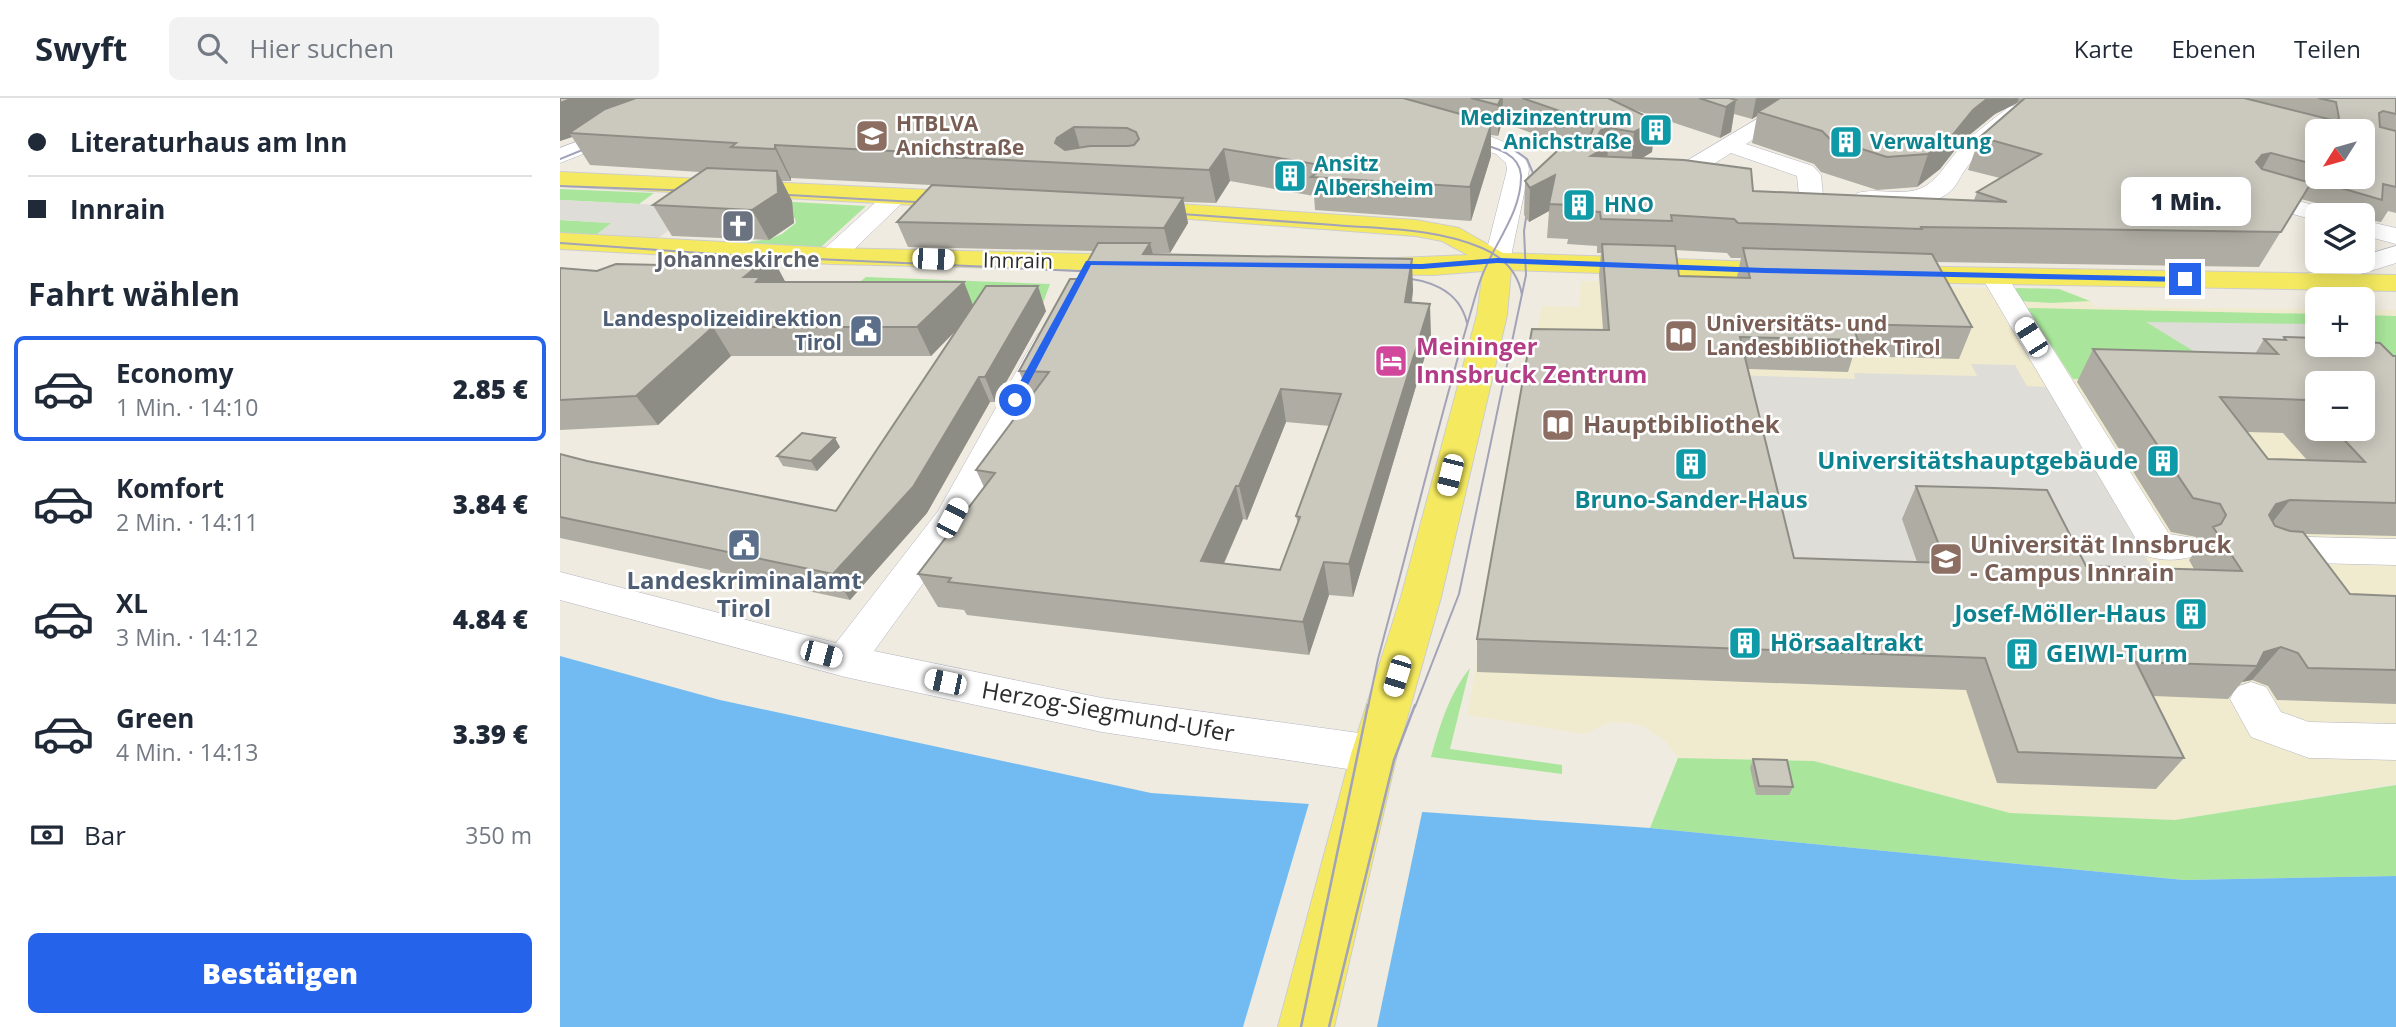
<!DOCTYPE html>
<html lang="de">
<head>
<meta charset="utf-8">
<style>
  body { margin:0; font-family:"Open Sans",sans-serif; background:#f2f2f3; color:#1f2937; height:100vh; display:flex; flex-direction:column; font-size:26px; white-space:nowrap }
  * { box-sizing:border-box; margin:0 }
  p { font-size:23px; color:#747a83 }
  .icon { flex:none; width:38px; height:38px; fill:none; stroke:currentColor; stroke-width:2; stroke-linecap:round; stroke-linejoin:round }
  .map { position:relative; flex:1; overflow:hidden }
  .sheet { display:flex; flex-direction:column; background:#fff; width:560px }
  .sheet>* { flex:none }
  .top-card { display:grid; align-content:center; height:154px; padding:0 28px; background:#fff }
  .needle { width:46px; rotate:233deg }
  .fabs { position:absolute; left:1745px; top:21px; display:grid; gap:14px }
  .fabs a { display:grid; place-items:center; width:70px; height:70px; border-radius:10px; background:#fff; box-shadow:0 4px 18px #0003; font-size:35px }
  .end { position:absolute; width:32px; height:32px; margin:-16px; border:9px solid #2563eb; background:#fff; box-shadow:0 0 0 4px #fff }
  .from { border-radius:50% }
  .bubble { position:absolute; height:49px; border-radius:10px; background:#fff; box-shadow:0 4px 18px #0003; font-size:23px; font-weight:800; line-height:49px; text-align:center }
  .car { position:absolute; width:21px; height:42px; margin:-21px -10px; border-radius:9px; box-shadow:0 0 5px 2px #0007; background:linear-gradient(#fff 24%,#345 0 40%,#fff 0 76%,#345 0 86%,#fff 0) }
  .top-card b { display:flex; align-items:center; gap:24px; height:66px; font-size:26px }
  .top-card b+b { border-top:2px solid #e0e1e3 }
  .top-card i { width:18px; height:18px; background:#1f2937 }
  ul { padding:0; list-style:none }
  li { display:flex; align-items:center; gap:21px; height:105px; margin:0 14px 10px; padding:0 14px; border:4px solid transparent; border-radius:10px }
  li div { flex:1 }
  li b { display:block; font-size:26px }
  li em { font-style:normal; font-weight:800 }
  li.selected { border-color:#2563eb }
  li>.icon { width:63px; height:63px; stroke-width:1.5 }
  h2 { padding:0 28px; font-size:32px; line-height:84px }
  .pay { display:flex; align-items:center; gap:18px; height:77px; padding:0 28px; font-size:26px }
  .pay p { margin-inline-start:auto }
  .primary-button { display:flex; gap:14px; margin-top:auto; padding:14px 28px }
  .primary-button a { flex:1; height:80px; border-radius:10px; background:#2563eb; color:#fff; font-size:28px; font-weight:800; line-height:80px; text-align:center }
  header { display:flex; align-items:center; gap:42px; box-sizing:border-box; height:98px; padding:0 35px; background:#fff; border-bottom:2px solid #e0e1e3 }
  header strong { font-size:33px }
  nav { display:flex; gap:38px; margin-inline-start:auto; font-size:24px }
  .search { width:490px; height:63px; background:#f2f2f3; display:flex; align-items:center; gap:18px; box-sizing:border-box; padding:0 24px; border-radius:10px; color:#747a83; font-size:26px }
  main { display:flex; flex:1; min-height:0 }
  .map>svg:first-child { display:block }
</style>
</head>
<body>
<header>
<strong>Swyft</strong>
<div class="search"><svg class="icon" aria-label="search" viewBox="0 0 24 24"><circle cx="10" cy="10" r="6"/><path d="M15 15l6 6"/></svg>Hier suchen</div>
<nav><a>Karte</a><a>Ebenen</a><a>Teilen</a></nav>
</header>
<main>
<section class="sheet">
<div class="top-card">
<b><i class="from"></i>Literaturhaus am Inn</b>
<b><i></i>Innrain</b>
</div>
<h2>Fahrt wählen</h2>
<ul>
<li class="selected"><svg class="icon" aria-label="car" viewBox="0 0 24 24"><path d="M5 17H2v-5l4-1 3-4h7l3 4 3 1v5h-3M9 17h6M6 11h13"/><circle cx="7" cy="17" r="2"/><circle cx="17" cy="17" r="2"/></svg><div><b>Economy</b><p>1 Min. · 14:10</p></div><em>2.85 €</em></li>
<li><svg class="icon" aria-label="car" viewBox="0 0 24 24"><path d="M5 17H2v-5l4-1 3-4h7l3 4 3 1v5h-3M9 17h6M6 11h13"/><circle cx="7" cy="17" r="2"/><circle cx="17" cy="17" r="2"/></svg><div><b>Komfort</b><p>2 Min. · 14:11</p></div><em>3.84 €</em></li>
<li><svg class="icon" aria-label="car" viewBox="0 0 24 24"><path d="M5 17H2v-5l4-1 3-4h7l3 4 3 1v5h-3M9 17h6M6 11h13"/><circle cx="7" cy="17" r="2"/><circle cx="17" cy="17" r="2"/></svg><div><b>XL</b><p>3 Min. · 14:12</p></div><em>4.84 €</em></li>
<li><svg class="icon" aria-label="car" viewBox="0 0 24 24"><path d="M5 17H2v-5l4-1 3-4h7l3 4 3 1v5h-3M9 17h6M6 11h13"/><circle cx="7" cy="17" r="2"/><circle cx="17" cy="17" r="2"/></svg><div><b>Green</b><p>4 Min. · 14:13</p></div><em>3.39 €</em></li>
</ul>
<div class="pay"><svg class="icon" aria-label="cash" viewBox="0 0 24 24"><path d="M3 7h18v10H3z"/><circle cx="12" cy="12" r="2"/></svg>Bar<p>350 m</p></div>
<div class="primary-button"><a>Bestätigen</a></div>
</section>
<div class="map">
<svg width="1836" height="929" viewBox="0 0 1836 929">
  <rect width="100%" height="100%" fill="#efebe0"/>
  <path fill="#f0ebcf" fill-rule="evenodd" d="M1021 183 1499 191 1530 203 1535 209 1757 211V247H1802L1803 211 1836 212V686L1615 722 1450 715 1254 663 1118 660 1106 644 1085 629 1070 625 1051 624 1024 636 907 617 982 208 1019 209ZM1757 285H1802V331H1757Z"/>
  <path fill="#a9e69b" d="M0 91 94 95 79 106 0 102Z
    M141 99 306 108 261 149 181 145 210 141 222 136 236 125 235 120Z
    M0 122 52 125 36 137 0 135Z
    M306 179 490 186 480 213 264 212Z
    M1457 190 1499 191 1530 203 1491 205 1458 203 1453 192Z
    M1467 210 1757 216V226L1658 268 1680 284 1513 281Z
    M1803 217 1836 218V259L1801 258Z
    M910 570 890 651 1002 667V676L871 659C880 627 889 596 910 570Z
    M1118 660 1254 663 1450 715 1615 722 1836 687V778L1624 782 1090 730Z"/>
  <path fill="#dfddd7" d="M0 102 79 106 140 109 97 141 36 137 51 125 0 122Z
    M1586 224 1757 226V247L1658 268Z
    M1411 266 1455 267 1467 288 1487 289 1598 480 1370 498 1223 493 1174 277 1295 281 1294 275 1417 278Z"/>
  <path fill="#71bbf2" d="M0 558 160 602 591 695 1090 730 1624 782 1836 778V929H0Z"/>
  <path fill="#efebe0" d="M750 702 863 710 817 929H683Z"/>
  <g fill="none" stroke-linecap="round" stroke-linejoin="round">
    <defs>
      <path id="minor" d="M131 0H159L156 4 0 65V50Z
        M1232 0H1256L1186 46 1253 68 1261 77 1263 97 1259 102H1243L1239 97 1237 78 1171 55 1138 76V85L1134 90H1118C1113 83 1113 75 1118 68Z
        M1456 7 1463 9 1466 13 1463 17C1444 33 1422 49 1407 69 1400 78 1397 89 1387 96 1364 112 1323 112 1297 105L1293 100 1297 95C1316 90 1337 97 1356 92 1378 86 1387 62 1403 47 1417 33 1433 21 1449 9Z
        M883 26C909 32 966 42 969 72L950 163 946 169 937 171 928 169 924 163 947 72 946 65 936 56 875 37 872 32 875 27Z
        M1692 90 1771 112 1774 117H1757V123L1684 102 1680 97 1684 92Z
        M336 91 344 93 348 98 344 103 281 164 272 166 263 164 259 158 263 152 328 93Z
        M1802 122 1836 130V146L1802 137Z
        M1836 148V165L1753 191 1744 189 1740 183 1744 177 1789 163H1802V158Z
        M1434 170 1443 172 1447 178 1609 436 1634 440 1639 449 1634 458C1617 463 1603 463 1586 458L1421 178 1425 172Z
        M488 233 498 236 502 242 404 429 314 553 542 600 814 637 829 643 836 656 829 669 814 675 542 634 285 579 0 502V474L276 545 378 413 474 242 478 236Z
        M1708 438 1836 441V467L1708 464 1695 460 1690 451 1695 442Z
        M1691 584 1706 589 1721 614 1749 624 1836 626V662L1749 660 1691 639 1670 601 1676 589Z"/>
      <path id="major" d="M0 74 411 94 420 97 424 102 420 107 411 110 0 88Z
        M573 103 856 122 899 130 943 155 1229 165 1239 167 1243 173 1239 179 1229 181 951 172 947 217 881 499 837 656 774 929H718L791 656 841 499 917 217 923 173 873 177 800 176 790 174 786 168 790 162 908 157 882 143 856 138 564 116 560 111 564 106Z
        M0 135 272 150 578 157 588 159 592 165 588 171 578 173 272 166 0 151Z
        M1331 168 1836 177V193L1331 184 1321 182 1317 176 1321 170Z"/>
    </defs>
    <use href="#minor" stroke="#b3b3c1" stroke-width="1"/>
    <use href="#major" stroke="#cdcdcd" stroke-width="2"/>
    <use href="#minor" fill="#fff" fill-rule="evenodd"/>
    <use href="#major" fill="#f5ea5f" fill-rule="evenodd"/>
    <path stroke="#a2a2b8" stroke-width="2" d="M0 61 37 46
      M0 88 136 93
      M210 96 374 105
      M608 115C663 119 719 123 774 127 823 131 877 130 922 150 943 159 958 174 962 197
      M0 145 169 157 540 174
      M834 179C866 181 899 190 907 225
      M808 609 818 561C852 436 882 309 919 186 930 150 962 117 961 77 959 53 930 49 912 43
      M855 609 899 496 966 177 964 133 973 75 967 61 954 52"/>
    <path stroke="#a2a2b8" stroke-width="2.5" d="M741 929 808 607
      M769 929 834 662 855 607"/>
  </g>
  <path fill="#afada3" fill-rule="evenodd" d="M0 0H1836V115L1828 113 1821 124 1809 122 1802 131V117H1761L1767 108 1741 101 1699 169 1376 164 1412 229 1399 261 1293 258 1288 274 1188 271 1234 460 1357 464 1342 421 1356 388 1526 468 1634 471 1629 462 1640 447 1636 439 1611 434 1517 284 1533 251 1695 256 1704 241 1722 242 1724 239 1836 258V438L1745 436 1790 496 1836 498V606L1717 602 1708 588 1692 582 1682 584 1668 601 1593 598 1624 660 1596 691 1437 685 1406 592 917 574V541L1043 232 1039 177 1041 155H1037V148L1007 146 1008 141 987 140 989 113 969 124 964 117 965 83 1004 47 942 24 938 38 931 37V58L911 123 755 112 754 98 670 83 656 105 624 104 628 125 610 155H592L593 156 853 192 852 205 871 238 793 499 769 497 749 557 407 517 404 512 378 509 358 476 424 389 416 372 470 300 459 273 518 181 533 153 348 149 337 124 371 87 231 80V83H222L232 103 234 125 209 142 112 138 93 107 140 74 30 67 12 39 0 43ZM1457 5H1460L1420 39 1408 72 1440 80 1417 94 1414 102 1193 93 1082 60 1092 54 1066 9 1160 40 1171 34 1174 16 1192 21 1197 18 1192 45 1254 66 1261 74 1317 92 1357 89 1380 71 1402 43 1435 16ZM1757 33 1802 79H1757ZM1115 152 1167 155 1171 160H1181L1177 179 1119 178ZM1757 285 1802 331H1757ZM726 324 770 328 736 418 738 426 720 472 664 466 683 421 687 422ZM1687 334 1723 335 1747 362 1708 361Z
    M0 170 226 184H404L413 207 486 213 435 304H430L367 415 290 502 0 440V356L27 363 276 413 397 231 371 258H171L98 327 0 332Z
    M280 349 257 373 223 368 217 358Z
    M1193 661 1233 689 1229 697H1196L1190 670Z"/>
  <path fill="#8e8d85" d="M13 0H124L9 35 12 39 0 43V5Z
    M941 0H943L942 24 938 38V7Z
    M1196 0H1227L1198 14 1197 18 1192 21Z
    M1428 0H1459L1457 5 1435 16 1402 43 1380 71 1357 89 1368 56 1413 12Z
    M1176 2 1171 34 1160 40 1166 9Z
    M1096 23 1092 54 1071 67 1074 34Z
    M931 27V58L911 123 910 89Z
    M514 29 523 61 517 66 495 45 497 40Z
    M1050 30 1047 62 1031 58 1036 41 1041 32Z
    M215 47 231 80V83L215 51Z
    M664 51 670 83 656 105 649 72Z
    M1711 55 1693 87 1696 64 1702 57Z
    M217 73 232 103 234 125 209 142 192 112Z
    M995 77 989 113 969 124 970 90Z
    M623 100 628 125 610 155 604 130Z
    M590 145 598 176 583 156Z
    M211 157 226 185 211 198 184 179Z
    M852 161 853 192 847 236 845 204Z
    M404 184 415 213 371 258 357 229Z
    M478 188 486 213 435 304 425 279Z
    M870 206 871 238 793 499 789 466Z
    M153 229 171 258 98 327 76 298Z
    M419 279 430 304 367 415 290 502 273 476Z
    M721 291 726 324 687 422 679 388Z
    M275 340 280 349 257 373 251 363Z
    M676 388 683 421 650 496 641 463Z
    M1730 402 1704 435 1690 439 1716 406Z
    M764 464 769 497 749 557 743 524Z
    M1721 549 1692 582 1682 584 1697 568 1704 554Z"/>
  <path fill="#cbc9be" stroke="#8e8d85" stroke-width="2" fill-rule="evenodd" d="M0 0H13L0 5Z
    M76 0H843L918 21 931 27 910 89 751 79 767 68 664 51 649 72 386 59 389 56 215 47V51L171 49 176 45 9 35 45 11ZM514 29 567 30 576 34 579 41 574 47 568 48H530L505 52 495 45 497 40Z
    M911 0H941L938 7Z
    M962 0H1048L1096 23 1074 34 1050 30 1041 32 1036 41 1041 47 1048 48 1031 58 1124 62 1191 71 1193 93 1447 104 1417 94 1481 56 1420 39 1465 0H1684L1776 23 1779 20 1776 4 1758 0H1836V16L1823 13 1819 15 1820 29 1836 33V89L1823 86 1822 102 1781 90V86H1797L1794 79H1802V33H1757V67L1711 55 1702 57 1696 64 1702 71 1751 85 1721 134 1361 129 1362 131 1178 125 1174 121 1111 117 1112 123 1041 121 1040 114 1010 112V107L989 106 995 77 970 90 965 83 1010 41 1030 38 1033 31 1029 23Z
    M1139 0H1169L1176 2 1166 9Z
    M1220 0H1428L1413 12 1391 39 1368 56 1327 59 1270 41 1262 33 1198 14Z
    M147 70 217 73 218 95 192 112 93 107Z
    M372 87 623 100 604 130 337 124Z
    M538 145H590L583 156 852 161 845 204 870 206 789 466 764 464 743 524 388 484 391 480 358 476 435 375 416 372 489 274 459 273 510 181H518ZM721 291 781 296 736 418 740 419 720 472 641 463 676 388H679Z
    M1042 146 1115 148 1119 178 1190 180 1183 150 1372 156 1412 229 1292 226 1298 242 1180 239 1234 460 1386 465 1356 388 1434 390 1487 392 1526 468 1682 473 1653 429 1661 426 1666 417 1660 406 1633 400 1533 251 1718 256 1704 241 1726 242 1724 239 1757 240V247H1802V244L1820 245 1833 258H1836V405L1730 402 1716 406 1709 417 1715 428 1730 433 1743 434 1790 496 1836 498V572L1748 570 1738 555 1721 549 1704 554 1697 568 1576 564 1624 660 1458 654 1425 560 917 541 972 231 1049 232ZM1757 285H1802V331H1774L1805 364 1708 361 1660 299 1747 302 1757 313Z
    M211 157 184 179H200L196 184H404L357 229H153L76 298 0 302V170L37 173 56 166 102 167Z
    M426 188H478L425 279H419L353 389 273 476 0 419V356L27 363 276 413Z
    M242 335 275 340 251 363 217 358Z
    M1193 661 1227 662 1233 689 1199 688Z"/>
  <path fill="#2563eb" d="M937 160 1205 170 1625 179 1629 181 1625 184 1205 175 937 165 862 171 531 167 460 302 455 305 450 302 526 163 862 166Z"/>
  <defs>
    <symbol id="building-square" viewBox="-11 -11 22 22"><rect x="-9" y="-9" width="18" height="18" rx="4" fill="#0f9aa8" stroke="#fff"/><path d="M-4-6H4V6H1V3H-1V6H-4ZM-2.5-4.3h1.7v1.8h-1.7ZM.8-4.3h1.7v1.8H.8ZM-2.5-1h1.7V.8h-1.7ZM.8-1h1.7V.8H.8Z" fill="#fff"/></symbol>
    <symbol id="school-square" viewBox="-11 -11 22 22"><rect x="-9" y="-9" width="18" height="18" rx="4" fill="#8d6e63" stroke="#fff"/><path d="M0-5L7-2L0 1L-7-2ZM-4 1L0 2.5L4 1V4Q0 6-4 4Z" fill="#fff"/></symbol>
    <symbol id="church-square" viewBox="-11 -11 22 22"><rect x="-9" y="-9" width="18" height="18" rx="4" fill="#6b7280" stroke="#fff"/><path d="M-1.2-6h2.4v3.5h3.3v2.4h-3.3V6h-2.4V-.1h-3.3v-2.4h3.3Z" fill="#fff"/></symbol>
    <symbol id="civic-square" viewBox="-11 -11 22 22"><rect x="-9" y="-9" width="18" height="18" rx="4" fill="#5c6f8a" stroke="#fff"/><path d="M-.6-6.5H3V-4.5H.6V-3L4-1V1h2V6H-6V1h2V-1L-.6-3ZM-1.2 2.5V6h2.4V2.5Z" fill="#fff"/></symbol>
    <symbol id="library-square" viewBox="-11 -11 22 22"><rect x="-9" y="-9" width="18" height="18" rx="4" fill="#8d6e63" stroke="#fff"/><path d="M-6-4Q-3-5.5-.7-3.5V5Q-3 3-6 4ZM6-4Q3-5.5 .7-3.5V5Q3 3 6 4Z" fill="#fff"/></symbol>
    <symbol id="hotel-square" viewBox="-11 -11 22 22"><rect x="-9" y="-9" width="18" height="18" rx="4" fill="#d1479c" stroke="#fff"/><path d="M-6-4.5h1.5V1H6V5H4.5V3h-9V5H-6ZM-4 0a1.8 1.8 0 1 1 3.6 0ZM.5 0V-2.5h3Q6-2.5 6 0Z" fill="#fff"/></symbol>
    <symbol id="university-square" viewBox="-11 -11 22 22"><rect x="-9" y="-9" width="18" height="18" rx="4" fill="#8d6e63" stroke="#fff"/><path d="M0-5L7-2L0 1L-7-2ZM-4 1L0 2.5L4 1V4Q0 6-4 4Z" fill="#fff"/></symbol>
  </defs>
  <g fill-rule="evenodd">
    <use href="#building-square" x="1077" y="13" width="38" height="38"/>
    <use href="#school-square" x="293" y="19" width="38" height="38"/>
    <use href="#building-square" x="1267" y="25" width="38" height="38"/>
    <use href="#building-square" x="711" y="59" width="38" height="38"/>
    <use href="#building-square" x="1000" y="88" width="38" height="38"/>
    <use href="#church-square" x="159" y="109" width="38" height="38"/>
    <use href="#civic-square" x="287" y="214" width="38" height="38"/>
    <use href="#library-square" x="1102" y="219" width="38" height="38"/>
    <use href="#hotel-square" x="812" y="244" width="38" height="38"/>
    <use href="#library-square" x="979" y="308" width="38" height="38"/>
    <use href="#building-square" x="1584" y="344" width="38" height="38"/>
    <use href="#building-square" x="1112" y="347" width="38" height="38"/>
    <use href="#civic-square" x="165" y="428" width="38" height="38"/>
    <use href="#university-square" x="1367" y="442" width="38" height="38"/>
    <use href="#building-square" x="1612" y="497" width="38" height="38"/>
    <use href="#building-square" x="1166" y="526" width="38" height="38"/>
    <use href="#building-square" x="1443" y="537" width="38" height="38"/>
  </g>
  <g text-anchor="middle" stroke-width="5" stroke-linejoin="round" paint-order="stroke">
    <g font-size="21" font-weight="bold" fill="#0d838f" stroke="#fff" text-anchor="start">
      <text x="1072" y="27" text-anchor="end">Medizinzentrum<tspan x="1072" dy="24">Anichstraße</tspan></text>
      <text x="1310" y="51">Verwaltung</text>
      <text x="754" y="73">Ansitz<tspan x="754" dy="24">Albersheim</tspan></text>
      <text x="1044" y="114">HNO</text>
    </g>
    <g font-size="21" font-weight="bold" fill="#785e54" stroke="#fff" text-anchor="start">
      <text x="336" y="33">HTBLVA<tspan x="336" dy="24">Anichstraße</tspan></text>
      <text x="1146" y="233">Universitäts- und<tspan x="1146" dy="24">Landesbibliothek Tirol</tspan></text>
    </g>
    <g font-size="21" font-weight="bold" fill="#5b616d" stroke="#fff">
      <text x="178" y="169">Johanneskirche</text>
    </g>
    <g font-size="21" fill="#2d2d2d" stroke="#fff">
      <text transform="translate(458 163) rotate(1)" y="7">Innrain</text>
    </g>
    <g font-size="21" font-weight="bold" fill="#4e5e75" stroke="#fff" text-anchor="end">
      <text x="282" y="228">Landespolizeidirektion<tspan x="282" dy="24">Tirol</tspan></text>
    </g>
    <g font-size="24" font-weight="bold" fill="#b23c85" stroke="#fff" text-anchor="start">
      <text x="856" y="257">Meininger<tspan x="856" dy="28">Innsbruck Zentrum</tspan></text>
    </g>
    <g font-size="24" font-weight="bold" fill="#785e54" stroke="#fff" text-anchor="start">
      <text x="1023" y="335">Hauptbibliothek</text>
      <text x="1410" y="455">Universität Innsbruck<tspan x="1410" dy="28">- Campus Innrain</tspan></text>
    </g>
    <g font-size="24" font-weight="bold" fill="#0d838f" stroke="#fff" text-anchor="end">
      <text x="1578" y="371">Universitätshauptgebäude</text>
      <text x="1131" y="410" text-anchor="middle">Bruno-Sander-Haus</text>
      <text x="1606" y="524">Josef-Möller-Haus</text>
      <text x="1210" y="553" text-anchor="start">Hörsaaltrakt</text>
      <text x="1486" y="564" text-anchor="start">GEIWI-Turm</text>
    </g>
    <g font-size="24" font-weight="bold" fill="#4e5e75" stroke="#fff">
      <text x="184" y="491">Landeskriminalamt<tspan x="184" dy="28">Tirol</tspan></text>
    </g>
    <g font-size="24" fill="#2d2d2d" stroke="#fff">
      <text transform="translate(548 614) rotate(10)" y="8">Herzog-Siegmund-Ufer</text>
    </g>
  </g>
</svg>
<div class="fabs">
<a><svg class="needle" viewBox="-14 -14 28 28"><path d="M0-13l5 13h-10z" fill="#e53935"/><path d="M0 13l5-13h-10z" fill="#747a83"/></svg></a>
<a><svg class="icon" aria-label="layers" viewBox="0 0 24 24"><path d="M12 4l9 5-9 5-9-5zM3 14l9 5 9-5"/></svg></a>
<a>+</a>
<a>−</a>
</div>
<i class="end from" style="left:455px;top:302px"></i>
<i class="end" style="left:1625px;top:181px"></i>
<div class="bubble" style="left:1561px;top:79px;width:130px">1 Min.</div>
<i class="car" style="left:373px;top:161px;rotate:92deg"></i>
<i class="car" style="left:1471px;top:239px;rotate:328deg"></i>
<i class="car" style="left:890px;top:377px;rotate:194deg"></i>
<i class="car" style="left:392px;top:420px;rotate:28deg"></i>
<i class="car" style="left:261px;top:556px;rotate:105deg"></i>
<i class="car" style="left:837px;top:578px;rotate:197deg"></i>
<i class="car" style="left:385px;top:584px;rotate:282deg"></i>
</div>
</main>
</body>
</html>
